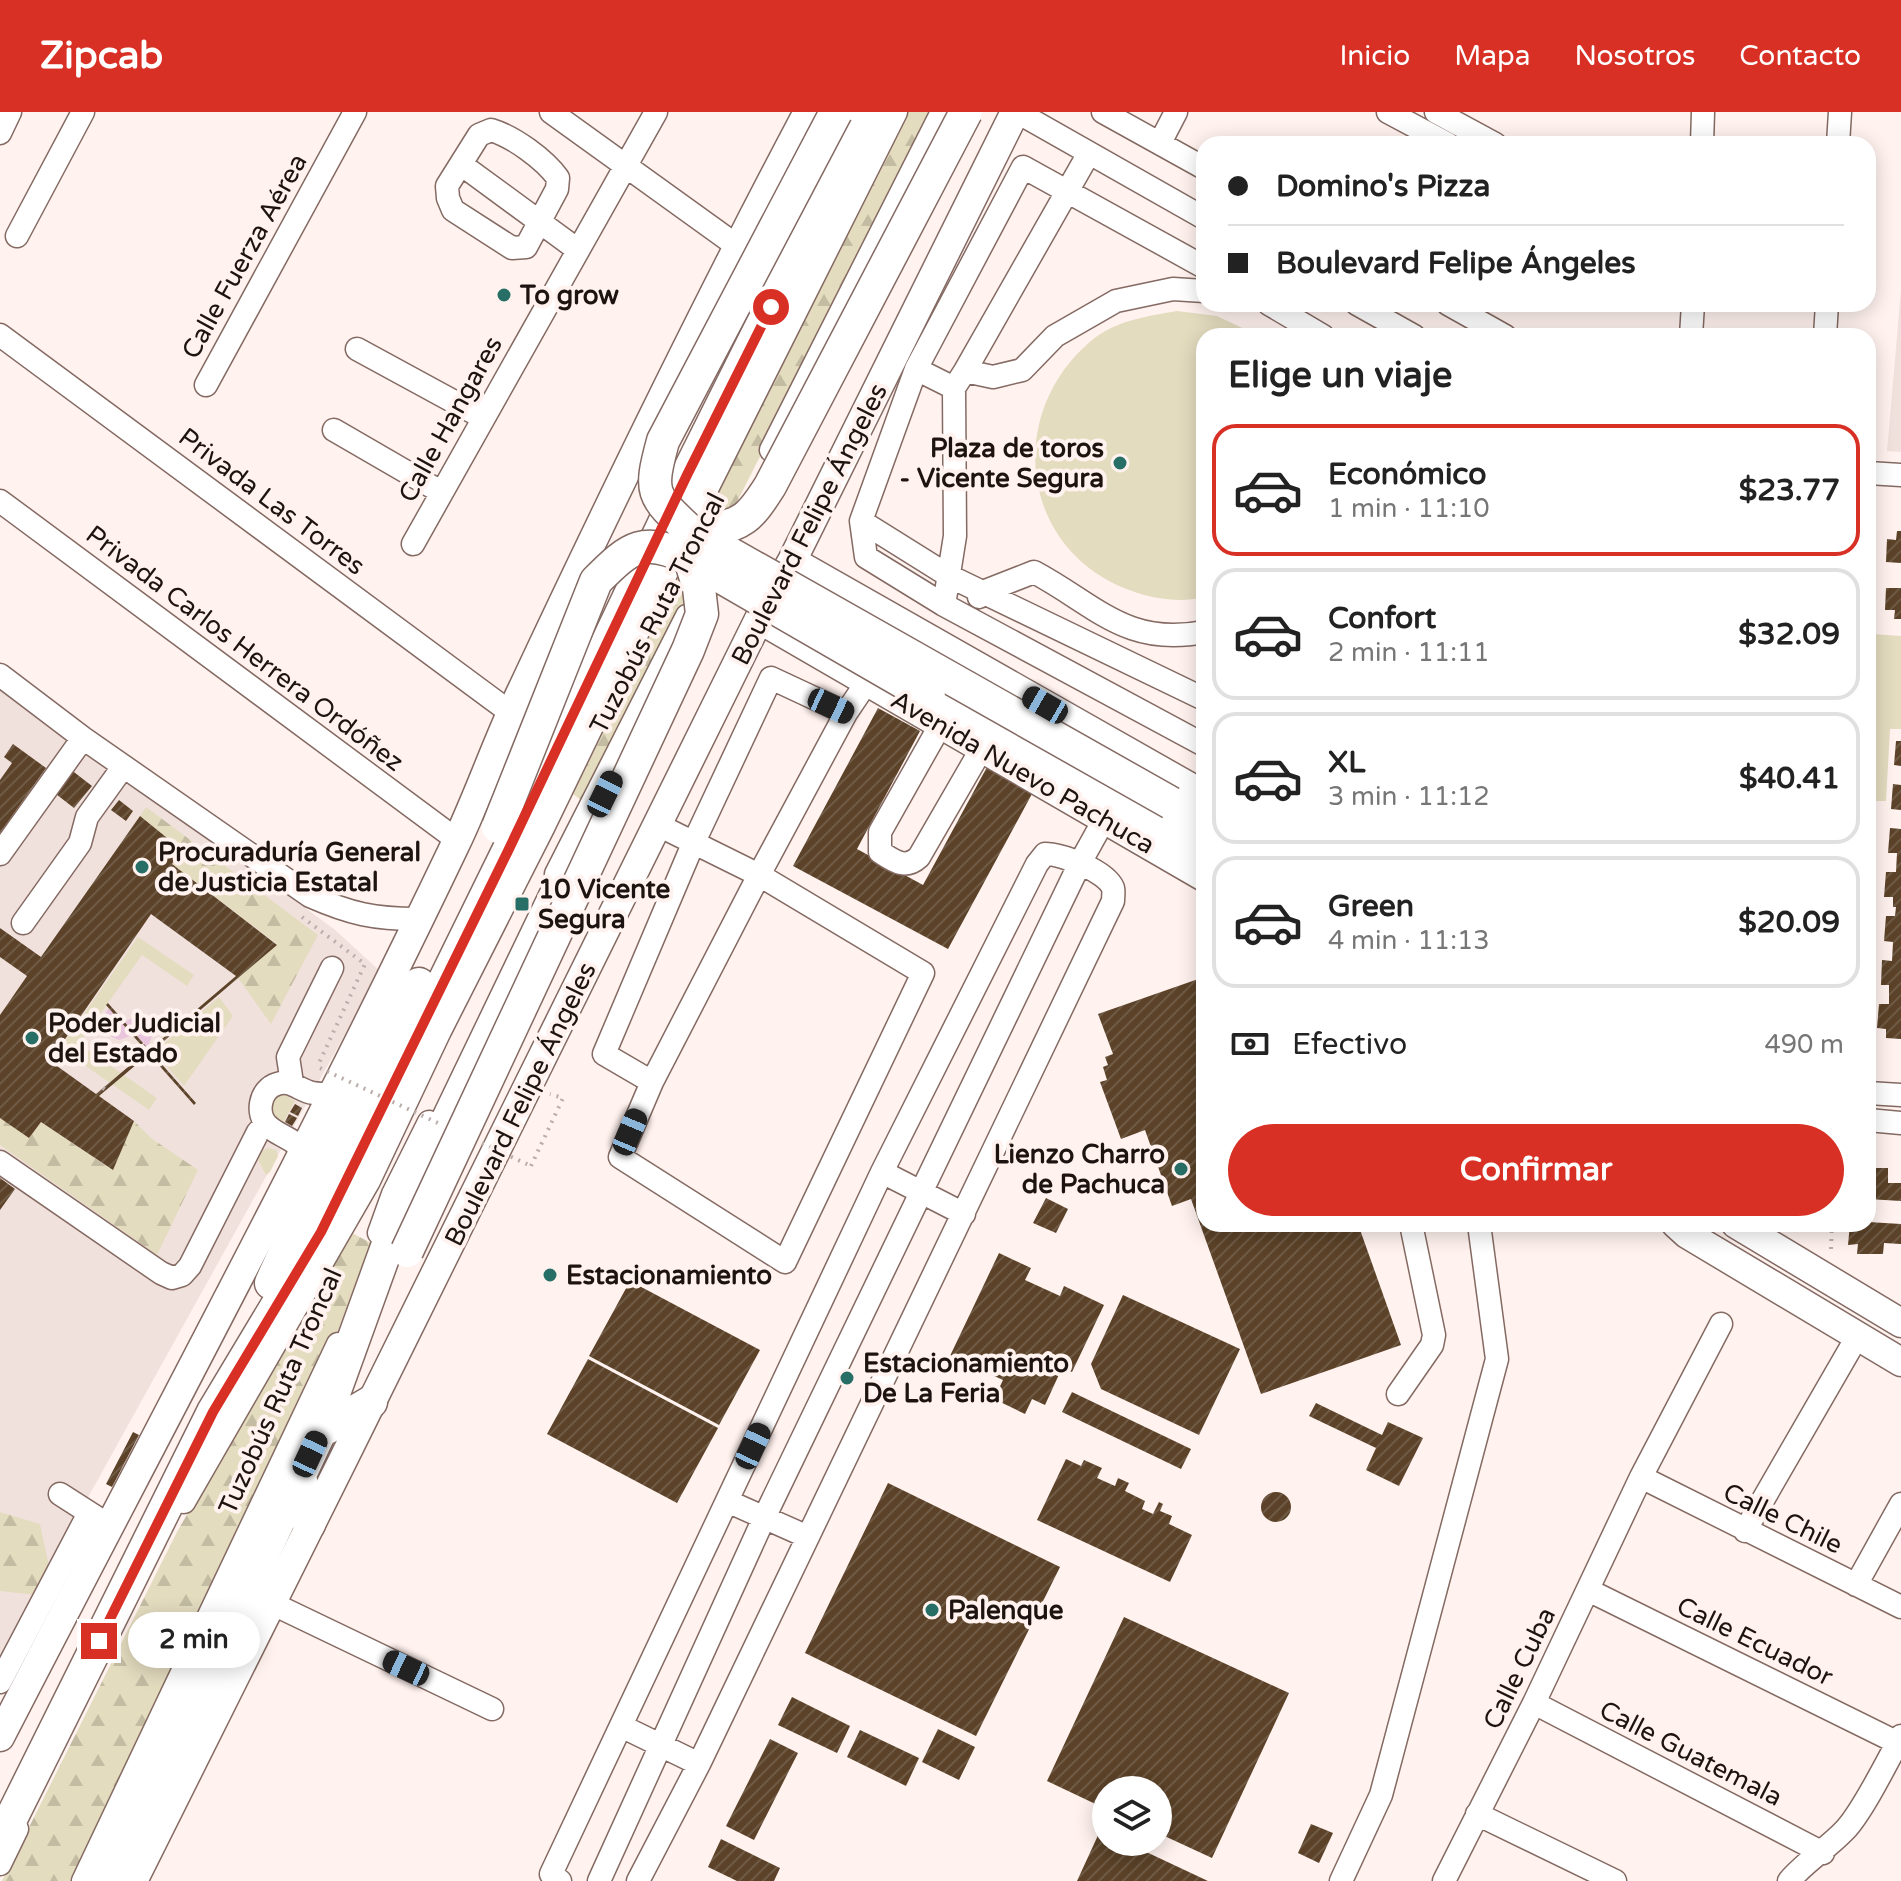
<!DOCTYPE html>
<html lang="es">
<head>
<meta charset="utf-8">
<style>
  body { margin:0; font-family:"Varela Round",sans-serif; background:#f6f6f6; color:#222; height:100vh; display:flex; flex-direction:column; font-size:30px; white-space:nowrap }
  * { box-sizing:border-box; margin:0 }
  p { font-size:26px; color:#767676 }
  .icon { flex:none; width:44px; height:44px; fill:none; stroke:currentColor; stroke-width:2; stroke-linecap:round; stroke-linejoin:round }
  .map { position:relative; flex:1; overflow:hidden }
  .panel { position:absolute; left:1196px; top:216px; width:680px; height:904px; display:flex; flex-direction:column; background:#fff; border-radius:24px; box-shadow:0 4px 20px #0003 }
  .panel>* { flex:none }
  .guide { position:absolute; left:1196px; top:24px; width:680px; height:176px; border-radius:24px; box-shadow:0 4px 20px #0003; display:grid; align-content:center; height:176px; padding:0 32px; background:#fff }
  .fabs { position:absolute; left:1092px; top:1664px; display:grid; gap:16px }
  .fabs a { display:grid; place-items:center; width:80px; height:80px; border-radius:50%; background:#fff; box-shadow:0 4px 20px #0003; font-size:40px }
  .end { position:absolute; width:36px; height:36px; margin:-18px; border:10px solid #d93025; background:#fff; box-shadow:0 0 0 4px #fff }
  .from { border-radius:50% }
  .bubble { position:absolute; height:56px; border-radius:28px; background:#fff; box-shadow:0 4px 20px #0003; font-size:26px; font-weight:700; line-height:56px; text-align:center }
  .car { position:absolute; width:24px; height:48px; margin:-24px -12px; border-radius:10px; box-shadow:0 0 6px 2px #0007; background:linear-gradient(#222 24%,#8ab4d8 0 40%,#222 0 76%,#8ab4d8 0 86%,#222 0) }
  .guide b { display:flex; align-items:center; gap:28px; height:76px; font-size:30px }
  .guide b+b { border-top:2px solid #e0e0e0 }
  .guide i { width:20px; height:20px; background:#222 }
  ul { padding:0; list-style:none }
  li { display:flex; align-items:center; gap:24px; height:132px; margin:0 16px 12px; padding:0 16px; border:4px solid #e0e0e0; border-radius:24px }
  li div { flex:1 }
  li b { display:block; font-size:30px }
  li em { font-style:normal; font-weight:700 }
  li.active { border-color:#d93025 }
  li>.icon { width:72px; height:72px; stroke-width:1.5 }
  h2 { padding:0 32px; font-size:36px; line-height:96px }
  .pay { display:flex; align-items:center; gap:20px; height:88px; padding:0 32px; font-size:30px }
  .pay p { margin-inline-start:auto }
  .action { display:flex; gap:16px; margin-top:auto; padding:16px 32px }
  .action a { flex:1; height:92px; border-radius:48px; background:#d93025; color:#fff; font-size:32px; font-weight:700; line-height:92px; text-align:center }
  header { display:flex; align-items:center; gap:48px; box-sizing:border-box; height:112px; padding:0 40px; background:#d93025; color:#fff }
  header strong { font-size:38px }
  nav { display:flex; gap:44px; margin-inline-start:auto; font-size:28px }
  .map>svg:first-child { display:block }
</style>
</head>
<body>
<header>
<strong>Zipcab</strong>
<nav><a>Inicio</a><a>Mapa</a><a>Nosotros</a><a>Contacto</a></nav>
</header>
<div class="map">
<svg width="1901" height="1769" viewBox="0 0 1901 1769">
  <defs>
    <pattern id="forest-firs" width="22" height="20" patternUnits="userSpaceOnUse" patternTransform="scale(2)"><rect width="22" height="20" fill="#e4dcbf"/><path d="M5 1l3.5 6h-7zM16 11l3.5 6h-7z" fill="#c3bca3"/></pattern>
    <pattern id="building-hatch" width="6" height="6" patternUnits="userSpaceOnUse" patternTransform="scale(2)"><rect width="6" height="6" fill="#5b4228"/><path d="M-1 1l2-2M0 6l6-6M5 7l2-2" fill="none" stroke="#6e5a45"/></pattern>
  </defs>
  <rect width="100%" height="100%" fill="#fff2ef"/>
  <path fill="#f1e1dd" d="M1901 178V340L1887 339Z
    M0 573 334 817 380 859 0 1544Z"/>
  <path fill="url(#forest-firs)" d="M903 0H934L585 691 573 682 620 585 665 476Z
    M146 695 318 823 271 912 238 866 277 832 172 752 182 738 140 704Z
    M0 1006 41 1010 112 1058 134 1009 151 1026 198 1058 157 1143 0 1033Z
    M350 1120 371 1131 335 1226 79 1769H2L178 1418 272 1258Z
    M0 1400 40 1412 50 1459 36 1483 0 1479Z"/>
  <path fill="#e4dcbf" d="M1177 199 1217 204 1259 224H1204V485C1181 491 1154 487 1132 479 1018 439 1003 297 1096 225 1119 208 1149 204 1177 199Z
    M1872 522 1901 524V617H1890L1886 689H1868V546Z
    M1868 691H1876L1872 784H1868Z
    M138 825 194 863 187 874 142 843 79 932 157 986 149 998 60 936Z
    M219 885 233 904 184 974 154 940Z
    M281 981 295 989 283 1011 270 1003 269 986Z
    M269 1036 276 1038 278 1044 270 1060 266 1063 258 1048 262 1039Z"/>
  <path fill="#e9c5de" d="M109 896 133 923 119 928 112 925C104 916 101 906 109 896Z
    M136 904C153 908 156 922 147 935L124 910Z"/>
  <path fill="url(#building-hatch)" fill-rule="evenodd" d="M1897 419H1901V451L1886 450 1887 427 1896 428Z
    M1886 476H1901V507H1894L1895 498H1885Z
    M878 596 920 619 857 737 923 773 987 655 1033 680 948 837 793 754Z
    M1896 629H1901V654L1894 653Z
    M13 632 46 656 0 721V668L12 651 4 645Z
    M70 657 92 674 74 696 52 679Z
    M1893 672 1901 673V698L1891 697Z
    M119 688 133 699 126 709 111 698Z
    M140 704 182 738 172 752 277 833 151 940 196 991 194 993 149 942 99 984 134 1009 113 1058 41 1010 29 1026 0 1006V903L27 864 0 845V816L41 845ZM151 802 236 864 149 938 144 932 142 934 147 939 96 982 50 949Z
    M1890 716 1901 717V927L1886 926V917L1877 916 1879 892H1889V873H1881L1882 848 1892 849 1893 830 1884 829 1886 804H1895L1896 795H1893V785H1884L1886 760H1896L1897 741H1888Z
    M1204 865V1112H1358L1401 1233 1261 1282 1191 1087 1172 1094 1145 1018 1121 1027 1100 970 1107 968 1103 955 1108 953 1105 945 1113 942 1098 902Z
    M108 891 143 931 141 933 106 893Z
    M295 992 302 996 298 1004 290 1000Z
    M289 1002 297 1006 292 1014 285 1010Z
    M1871 1056H1888V1071H1901V1089L1868 1087Z
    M0 1066 15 1077 0 1098Z
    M1046 1086 1068 1097 1056 1121 1033 1111Z
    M1868 1110 1901 1112V1132L1884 1131 1883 1142H1857L1858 1132 1848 1133 1850 1112Z
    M999 1141 1031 1156 1025 1168 1060 1184 1064 1174 1104 1193 1072 1260 1062 1256 1045 1293 1032 1287 1025 1302 994 1287 1003 1268 950 1244Z
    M630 1169 760 1238 719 1313 589 1244Z
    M1123 1183 1240 1237 1199 1323 1101 1277 1091 1252Z
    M588 1247 718 1316 677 1391 547 1322Z
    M1072 1280 1191 1337 1181 1357 1062 1300Z
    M1316 1291 1382 1323 1388 1310 1423 1326 1399 1374 1366 1358 1376 1336 1309 1304Z
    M133 1320 139 1323 112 1375 106 1372Z
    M1066 1347 1081 1354 1084 1348 1102 1356 1097 1366 1115 1374 1118 1366 1129 1371 1125 1379 1145 1389 1142 1397 1153 1402 1159 1390 1163 1392 1160 1399 1172 1404 1169 1412 1192 1423 1170 1470 1037 1408Z
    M888 1371 1060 1455 976 1624 805 1541Z
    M1261 1395a15 15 0 1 1 30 0a15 15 0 1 1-30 0Z
    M1124 1505 1289 1581 1212 1746 1158 1721V1678H1106V1697L1047 1669Z
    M792 1585 850 1614 837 1641 778 1613Z
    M938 1617 975 1635 959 1668 922 1650Z
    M860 1618 919 1646 906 1674 847 1645Z
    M770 1627 798 1641 754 1728 726 1714Z
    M1311 1712 1333 1721 1319 1751 1298 1741Z
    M1100 1719 1106 1721V1730H1125L1208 1769H1077Z
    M721 1727 780 1756 774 1769H737L708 1755Z"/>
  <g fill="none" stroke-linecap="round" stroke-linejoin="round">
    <defs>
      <path id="minor" d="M551 0 737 134
        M1017 0 1204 106
        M1103 0 1204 56
        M1388 0 1448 32
        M1436 0 1495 32
        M491 18C514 25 544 47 558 66L557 77 526 135 512 136 453 98 448 86 447 74 479 23Z
        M0 21 10 0
        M1160 31 1176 0
        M1702 32 1703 0
        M1838 32 1840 0
        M462 53 578 138
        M17 124 83 0
        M1269 192 1323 224
        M1357 192 1414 224
        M1448 192 1505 224
        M0 223 511 601
        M1691 224 1693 192
        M1825 224 1827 192
        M357 237 482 305
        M916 257 861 409 866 445 944 493 1204 633
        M965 259 1089 41
        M206 273 355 0
        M954 276 916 257 1023 55 1204 155
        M334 318 441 380
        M771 338 942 0
        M1868 361 1901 363
        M0 389 457 728
        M861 409 949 464 1204 587
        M413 432 656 0
        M979 485 983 480 1034 460C1096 493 1126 535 1204 520
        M944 493 955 424 954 276 965 259 993 265 1022 258 1055 224 1116 189 1173 177 1204 179
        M0 563 83 626 310 784C351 802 374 807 418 807
        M846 601 771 566 693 732 604 942 652 970 620 1045 785 1150 923 861 759 763 846 601 867 570
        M941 612 880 720V740C894 749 905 758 919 745L982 636
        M0 742 83 626
        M556 762 687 504
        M23 811 80 731 87 705 123 655
        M652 970 759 763 658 713
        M292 971 288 945 332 856
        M1868 981 1901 983
        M1868 1008 1901 1011
        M303 1041C295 1026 280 1025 268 1014 255 1002 260 977 277 972 291 967 300 979 313 981 319 982 326 982 332 982
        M0 1050 161 1161 172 1166 182 1163 190 1154 258 1020 267 1013
        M882 1060 964 1102
        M379 1121 393 1082 429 1010
        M1398 1282 1432 1233 1434 1223 1411 1112
        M1641 1365 1901 1495
        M60 1382 99 1407
        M727 1389 808 1425
        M184 1390 369 1069 440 919 543 716 709 373 896 0
        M1745 1419 1857 1225
        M1856 1473 1901 1392
        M1588 1478 1898 1631
        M271 1491 492 1597
        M0 1570 89 1401
        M1534 1591 1823 1741
        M621 1614 699 1652
        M1477 1702 1615 1769
        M0 1752 17 1717
        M83 1769 338 1232
        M560 1769 551 1762 882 1060 1037 752 1045 742C1062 742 1106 759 1113 776 1114 779 1113 785 1113 789L699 1652 638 1769
        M599 1769 764 1406 1080 751 1105 706
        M1341 1769 1381 1683 1497 1247 1479 1112
        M1444 1769 1534 1591 1641 1365 1721 1212
        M1789 1769C1805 1750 1828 1736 1845 1718 1863 1699 1888 1648 1901 1624"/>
      <path id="major" d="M792 449 1204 683
        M759 507 1204 765
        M1171 691 1204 709
        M1158 713 1204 741
        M1676 1112 1687 1122 1901 1250
        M1736 1112 1901 1211
        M0 1625C153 1328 312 1033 456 731 477 687 493 641 513 597 607 396 704 196 808 0
        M133 1769C343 1349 552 928 759 507L792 449 1015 0"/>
      <path id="highway" d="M929 585 1158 713
        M271 1171 300 1107 419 872
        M320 1320 371 1290
        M300 1363 309 1412
        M0 1729 213 1300 321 1120 508 739 687 363 868 0
        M103 1769 246 1479 320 1320 388 1132 571 751"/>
    </defs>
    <use href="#minor" stroke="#846a62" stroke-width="25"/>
    <use href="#major" stroke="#846a62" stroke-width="31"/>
    <use href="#highway" stroke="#846a62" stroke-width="35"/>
    <path stroke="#baaeab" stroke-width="4" stroke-dasharray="2 6" stroke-linecap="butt" d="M302 805 365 852 319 951
      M103 976 106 978
      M531 1054 563 986 550 982
      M1831 1137 1832 1112"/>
    <use href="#minor" stroke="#fff" stroke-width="22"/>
    <use href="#major" stroke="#fff" stroke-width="28"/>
    <use href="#highway" stroke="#fff" stroke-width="32"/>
    <defs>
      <path id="highway-bridge" d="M836 0 663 329C649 381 651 383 690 419L1171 691
        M700 423C742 410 746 412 770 374L966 0
        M498 715 596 469C631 434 643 424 690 447L929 585
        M407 1139 688 538 702 502 699 476 690 447"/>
    </defs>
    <use href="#highway-bridge" stroke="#846a62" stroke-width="35" stroke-linecap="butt"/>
    <path stroke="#baaeab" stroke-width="4" stroke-dasharray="2 6" stroke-linecap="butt" d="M320 956 438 1011
      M482 1031 531 1054"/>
    <use href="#highway-bridge" stroke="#fff" stroke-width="32"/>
  </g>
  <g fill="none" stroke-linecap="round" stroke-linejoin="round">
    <path stroke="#d93025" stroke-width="10" d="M99 1529 213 1300 321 1120 508 739 687 363 771 195"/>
  </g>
  <g fill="#276f66" stroke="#fff2ef" stroke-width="3">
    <circle cx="504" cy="183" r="8"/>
    <circle cx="1120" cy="351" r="8"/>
    <circle cx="142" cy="755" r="8"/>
    <rect x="514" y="784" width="16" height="16" rx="4"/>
    <circle cx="32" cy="926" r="8"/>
    <circle cx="1181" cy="1057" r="8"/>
    <circle cx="550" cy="1163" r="8"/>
    <circle cx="847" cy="1266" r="8"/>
    <circle cx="932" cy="1498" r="8"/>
  </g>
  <g text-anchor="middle" stroke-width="8" stroke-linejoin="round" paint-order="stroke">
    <g font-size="26" fill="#1d1310" stroke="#fff2ef">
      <text transform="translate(244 144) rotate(-61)" y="9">Calle Fuerza Aérea</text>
      <text transform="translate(450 307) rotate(-61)" y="9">Calle Hangares</text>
      <text transform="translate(272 389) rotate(37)" y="9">Privada Las Torres</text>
      <text transform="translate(809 412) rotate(-63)" y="9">Boulevard Felipe Ángeles</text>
      <text transform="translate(657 501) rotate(-63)" y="9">Tuzobús Ruta Troncal</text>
      <text transform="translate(245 536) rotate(37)" y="9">Privada Carlos Herrera Ordóñez</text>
      <text transform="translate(1023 660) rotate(30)" y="9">Avenida Nuevo Pachuca</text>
      <text transform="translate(520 992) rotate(-64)" y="9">Boulevard Felipe Ángeles</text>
      <text transform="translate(280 1279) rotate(-66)" y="9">Tuzobús Ruta Troncal</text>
      <text transform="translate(1783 1406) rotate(26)" y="9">Calle Chile</text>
      <text transform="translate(1755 1529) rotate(26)" y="9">Calle Ecuador</text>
      <text transform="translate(1519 1556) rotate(-64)" y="9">Calle Cuba</text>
      <text transform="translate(1691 1641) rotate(27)" y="9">Calle Guatemala</text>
    </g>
    <g font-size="26" font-weight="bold" fill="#1d1310" stroke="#fff2ef" text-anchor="start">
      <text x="520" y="192">To grow</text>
      <text x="1104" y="345" text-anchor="end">Plaza de toros<tspan x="1104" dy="30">- Vicente Segura</tspan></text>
      <text x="158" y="749">Procuraduría General<tspan x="158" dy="30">de Justicia Estatal</tspan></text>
      <text x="538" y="786">10 Vicente<tspan x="538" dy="30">Segura</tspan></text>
      <text x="48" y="920">Poder Judicial<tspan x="48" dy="30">del Estado</tspan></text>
      <text x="1165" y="1051" text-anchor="end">Lienzo Charro<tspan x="1165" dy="30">de Pachuca</tspan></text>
      <text x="566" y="1172">Estacionamiento</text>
      <text x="863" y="1260">Estacionamiento<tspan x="863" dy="30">De La Feria</tspan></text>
      <text x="948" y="1507">Palenque</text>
    </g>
  </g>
</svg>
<div class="fabs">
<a><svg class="icon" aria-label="layers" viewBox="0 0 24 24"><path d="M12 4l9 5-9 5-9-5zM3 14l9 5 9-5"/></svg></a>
</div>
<i class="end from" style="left:771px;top:195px"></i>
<i class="end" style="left:99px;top:1529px"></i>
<div class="bubble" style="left:128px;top:1500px;width:132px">2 min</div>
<i class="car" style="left:1045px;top:593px;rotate:300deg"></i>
<i class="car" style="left:831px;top:594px;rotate:115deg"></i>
<i class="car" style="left:605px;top:682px;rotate:26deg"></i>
<i class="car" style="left:630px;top:1020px;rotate:23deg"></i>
<i class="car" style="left:753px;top:1334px;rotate:25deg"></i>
<i class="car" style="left:310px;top:1342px;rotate:25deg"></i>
<i class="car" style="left:406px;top:1556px;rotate:295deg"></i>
<div class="guide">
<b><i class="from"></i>Domino's Pizza</b>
<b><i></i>Boulevard Felipe Ángeles</b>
</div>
<section class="panel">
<h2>Elige un viaje</h2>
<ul>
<li class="active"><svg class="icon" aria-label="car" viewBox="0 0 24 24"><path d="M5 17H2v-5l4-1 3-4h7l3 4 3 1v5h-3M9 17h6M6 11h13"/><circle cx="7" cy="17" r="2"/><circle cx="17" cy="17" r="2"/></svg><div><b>Económico</b><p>1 min · 11:10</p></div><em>$23.77</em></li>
<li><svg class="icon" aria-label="car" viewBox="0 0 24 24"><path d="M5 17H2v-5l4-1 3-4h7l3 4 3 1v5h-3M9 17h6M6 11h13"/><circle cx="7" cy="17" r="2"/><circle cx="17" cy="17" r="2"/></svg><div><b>Confort</b><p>2 min · 11:11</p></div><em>$32.09</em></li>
<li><svg class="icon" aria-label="car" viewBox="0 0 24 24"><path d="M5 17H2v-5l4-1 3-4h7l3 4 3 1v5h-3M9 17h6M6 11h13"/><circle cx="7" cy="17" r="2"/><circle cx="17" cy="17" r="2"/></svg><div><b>XL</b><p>3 min · 11:12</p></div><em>$40.41</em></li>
<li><svg class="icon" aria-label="car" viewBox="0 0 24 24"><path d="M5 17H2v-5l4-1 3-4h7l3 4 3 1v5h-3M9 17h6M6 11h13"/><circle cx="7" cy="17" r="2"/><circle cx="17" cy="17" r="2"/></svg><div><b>Green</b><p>4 min · 11:13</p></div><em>$20.09</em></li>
</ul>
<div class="pay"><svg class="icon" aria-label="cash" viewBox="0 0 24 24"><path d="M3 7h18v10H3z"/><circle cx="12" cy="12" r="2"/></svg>Efectivo<p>490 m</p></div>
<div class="action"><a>Confirmar</a></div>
</section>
</div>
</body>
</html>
